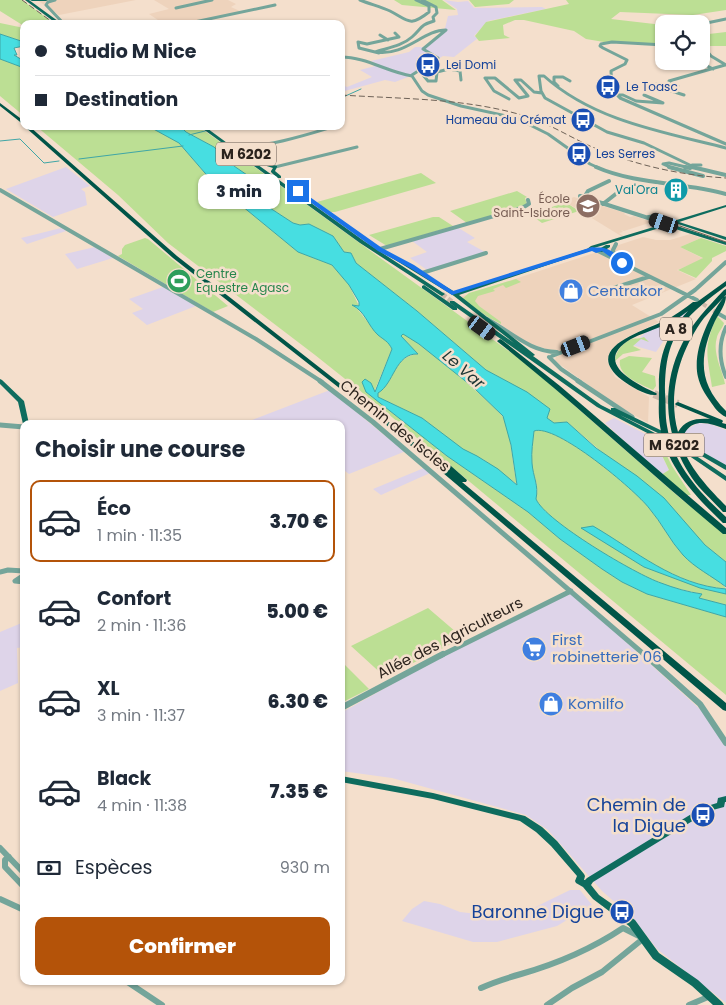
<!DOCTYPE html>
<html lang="fr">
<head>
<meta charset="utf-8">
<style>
  body { margin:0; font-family:Poppins,sans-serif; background:#f2f2f3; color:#1f2937; height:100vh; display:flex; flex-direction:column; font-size:19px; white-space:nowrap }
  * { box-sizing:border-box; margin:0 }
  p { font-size:16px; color:#747a83 }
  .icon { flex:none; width:28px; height:28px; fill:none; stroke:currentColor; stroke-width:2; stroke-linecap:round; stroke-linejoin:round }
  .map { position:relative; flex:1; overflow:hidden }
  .details { position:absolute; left:20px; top:420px; width:325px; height:565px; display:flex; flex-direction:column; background:#fff; border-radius:10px; box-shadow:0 1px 4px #0004 }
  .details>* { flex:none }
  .guide { position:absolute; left:20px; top:20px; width:325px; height:110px; border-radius:10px; box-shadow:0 1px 4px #0004; display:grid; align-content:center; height:110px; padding:0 15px; background:#fff }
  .controls { position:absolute; left:655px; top:15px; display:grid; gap:10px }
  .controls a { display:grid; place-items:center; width:55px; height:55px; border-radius:10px; background:#fff; box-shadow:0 1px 4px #0004; font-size:25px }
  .end { position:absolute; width:22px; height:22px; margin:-11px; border:6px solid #1a73e8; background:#fff; box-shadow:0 0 0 2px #fff }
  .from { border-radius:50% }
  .bubble { position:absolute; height:35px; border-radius:10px; background:#fff; box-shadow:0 1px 4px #0004; font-size:16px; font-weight:800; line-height:35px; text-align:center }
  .car { position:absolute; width:15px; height:30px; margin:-15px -8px; border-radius:6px; box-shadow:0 0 4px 1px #0007; background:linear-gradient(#222 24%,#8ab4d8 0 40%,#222 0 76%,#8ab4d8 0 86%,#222 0) }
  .guide b { display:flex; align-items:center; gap:18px; height:48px; font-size:19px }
  .guide b+b { border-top:1px solid #e0e1e3 }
  .guide i { width:12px; height:12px; background:#1f2937 }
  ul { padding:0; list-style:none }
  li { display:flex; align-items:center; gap:15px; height:82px; margin:0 10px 8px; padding:0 5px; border:2px solid transparent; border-radius:10px }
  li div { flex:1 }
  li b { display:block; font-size:19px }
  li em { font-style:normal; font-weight:800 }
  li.selected { border-color:#b45309 }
  li>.icon { width:45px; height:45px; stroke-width:1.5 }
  h2 { padding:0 15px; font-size:22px; line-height:60px }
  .pay { display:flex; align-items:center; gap:12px; height:55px; padding:0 15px; font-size:19px }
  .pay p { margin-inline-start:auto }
  .primary-button { display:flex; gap:10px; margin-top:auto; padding:10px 15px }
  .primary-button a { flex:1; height:58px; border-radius:10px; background:#b45309; color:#fff; font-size:20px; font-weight:800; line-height:58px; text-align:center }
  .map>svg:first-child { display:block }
</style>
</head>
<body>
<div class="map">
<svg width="726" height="1005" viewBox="0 0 726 1005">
  <rect width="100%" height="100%" fill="#f4dfcc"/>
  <path fill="#eed3bc" d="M37 0H136L59 15Z
    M154 0H228L236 4 231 7 242 12 182 24H164L149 14 169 9Z
    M574 197 625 213 624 214 630 217 634 216 652 222 624 231 621 230 623 232 619 233 623 236H621L564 201Z
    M690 234 701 238 680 247 702 258V260L677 270 696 279 632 305 659 322 629 336 611 349 607 361 615 377 649 397 648 423 615 404 555 361 556 355 550 350 528 343 460 297 643 237 656 240H670Z"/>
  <path fill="#ded4e9" d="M444 0 458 2 468 1 474 8 542 7 546 9 488 21 474 36 478 38 454 57 443 56 408 77 395 82 385 80 341 92V84L347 87 372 77 360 70 379 65 371 61 409 52 415 47H428L445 28 448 16 458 15 457 9Z
    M66 167 90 186 81 189 85 192 87 205 53 217 6 189Z
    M457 227 475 238 467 242 485 252 427 270 410 258 427 252 412 241Z
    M61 228 66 231 27 244 21 238Z
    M95 247 113 258 77 269 65 254Z
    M163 287 196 306 147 325 132 313 143 309 129 299Z
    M688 311 675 324 656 352 632 345 646 332Z
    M330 390 384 435 406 451 349 474 341 468V424H242Z
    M614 418 653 438 661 444 657 446 669 470 661 475 605 423Z
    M698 423 710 424 726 430V465L684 442V431Z
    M424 468 430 473 381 495 373 489Z
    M571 592 703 712 726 745V1003L657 949 634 919 602 891 548 830 526 815 392 778 341 771V713L433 661Z
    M24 622V647L17 648 18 683 0 691V632Z
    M570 890H580L592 905 557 926 497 942H473L402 921 412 909 424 901 440 904 460 912 513 918Z"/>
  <path fill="#bcdf94" d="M0 0H22L55 24H24V26L0 11Z
    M394 0H442L456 10 402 5Z
    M456 0H514L509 4 475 7 469 0Z
    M566 0H726V10L693 15 620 12 611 19 663 25 664 44 604 42 586 39 574 31 524 20H515L503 25 504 35 510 38 479 41 475 36 486 22 569 4Z
    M0 23 24 28V42L0 34Z
    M726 32V46H705L701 42 709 34Z
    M0 59 24 68V116L0 96Z
    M36 126H148L177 141 224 195 242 206 298 252 332 265 349 285 359 306H355L378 335 389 343 392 349 374 392 371 383 365 379 366 392 447 456 528 512 560 539 602 569 622 582 647 594 726 617V695L369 398 315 355 168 243 118 195Z
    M180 126H197L209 134 528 365 680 498 726 534V562L705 545 684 523 567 422 554 423 546 418 550 409 486 370 417 311 356 263 351 253 344 252 333 236 309 224 300 225 293 223 270 208 263 200 261 193 250 177 234 166 214 147 186 132Z
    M421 173 436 183 335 212H331L317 202Z
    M517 191 527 197 525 198 527 204 524 206 467 223 450 211Z
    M565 202 579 211 542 223 531 215Z
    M433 217H439L453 226 387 246 369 235Z
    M145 238 148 239 228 306 213 312 118 256 122 254V249L125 245Z
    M701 238 726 246V251L712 258V261L696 278 678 270 703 258 680 247Z
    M516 279 521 282 506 288 503 285 493 289 495 291 478 296 475 301 479 306 501 322V324L488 317 462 299 469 293Z
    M717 316 724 323C723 328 718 332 717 337 712 353 722 369 725 384L712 387C707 354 703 348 717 316Z
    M403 334C413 336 502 410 505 420 512 441 512 463 517 484L484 460 463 450 422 418 378 397V393C394 384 393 356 418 354L401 336Z
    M644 337 649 342 641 339 633 346 641 350 623 354 615 361C615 352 623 342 632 339 636 338 640 339 644 337Z
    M629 356 652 358 642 372 655 376 656 386 653 390C641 384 617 376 620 360Z
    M538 429C567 433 631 486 650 509 662 524 671 543 684 556 694 565 721 580 726 589 680 585 640 557 603 532L597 537 644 567 726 594V605L699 598 702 594C688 591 674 588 660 583 636 574 545 522 536 499 540 485 533 477 532 463 531 451 533 442 534 431Z
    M661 444 672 466 691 495H686L661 475 669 470 657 445Z
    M428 608 463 638 385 677 351 646Z
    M341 661 369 689 341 703Z"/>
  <path fill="#47dee1" stroke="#3fa6a6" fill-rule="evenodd" d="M0 34 24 42V46L14 48 17 55H14L24 61V68L0 59Z
    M148 126H180L186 132 214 147 234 166 250 177 261 194 263 200 270 208 293 223 300 225 309 224 333 236 344 252 351 253 356 263 417 311 486 370 527 392 550 409 547 418 554 423 567 422 596 448 637 476 664 498 705 545 726 562V587C712 576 695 568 683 555 670 541 662 523 649 508 635 490 556 423 534 431 533 442 531 451 532 463 533 477 539 485 536 499 545 521 637 575 661 583 674 588 688 592 702 594L699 598 726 605V617L647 594 622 582 602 569 560 539 528 512 447 456 366 392 362 382 365 379 371 383 375 392 392 349C388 341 384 340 378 335 368 326 365 311 352 305L359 306V302L349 285 332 265 298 252 242 206 224 195 179 143ZM403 334 419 344 474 388 503 416 511 445 517 485 498 469 477 456 463 449 422 418 378 397V393C394 384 395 353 418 354L401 336Z
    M593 526C636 551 674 585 726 589V594L700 588 644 567 581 528Z"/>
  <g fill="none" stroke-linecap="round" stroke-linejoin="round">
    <path stroke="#3fa6a6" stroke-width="1" d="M341 98 361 89
      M189 135 225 126
      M0 141 20 139 44 163 59 161
      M79 159 183 146"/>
    <path stroke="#ccb9a9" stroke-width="4" stroke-dasharray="4 2" stroke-linecap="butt" d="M698 301 719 314"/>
    <path stroke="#ccb9a9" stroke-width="5" stroke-dasharray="5 2.5" stroke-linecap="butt" d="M442 294 452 302"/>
    <path stroke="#ccb9a9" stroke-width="8" stroke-dasharray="8 4" stroke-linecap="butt" d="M654 394 678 404"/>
    <path stroke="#74a59a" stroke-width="3" d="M55 0 48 2 46 5 64 24
      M360 0C370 4 381 7 390 11 408 20 409 28 429 12V6L416 0
      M176 8 212 0
      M185 24 275 5
      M380 35 388 40
      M701 36 707 32 702 24 726 19
      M701 44 711 56 726 65
      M664 45 612 42 601 44 600 46 603 48 627 60 625 64 611 71 612 90 620 98 726 144
      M379 53 359 48 358 42 367 44 399 37 395 33
      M341 57C366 57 387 72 412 76
      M698 61 713 69
      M430 62 432 65 423 75 428 81H436L437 72 449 69 460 71 461 80
      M685 65 700 63
      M412 75 438 58 423 49 446 30C423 30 405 57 375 52 387 48 402 46 412 37 422 28 420 25 434 21L433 17 437 13 436 7 422 0
      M412 76 422 91 428 95 461 106 516 118 548 134 590 164 599 168
      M558 86 554 82V77H563L570 81
      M617 95H623L636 101 663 103 644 95
      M684 95 652 85 658 84 675 88 678 86 669 81 725 65
      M509 99 494 91 485 78H495L519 98 528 96 515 80H521L534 92 542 93
      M208 126H212
      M244 144C258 151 319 131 336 126
      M233 145 248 146
      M692 165H701
      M275 167 357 147
      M672 168 663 164 669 163 690 168
      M696 168 644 143 607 132 545 98 541 91 539 76H544C594 121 663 132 726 148"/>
    <path stroke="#74a59a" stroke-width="4" d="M596 167C637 185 684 182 726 194
      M669 167 703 176
      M685 167 690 168
      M692 167 726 175
      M0 190 256 339 322 382
      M580 196 586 198 581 199Z
      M585 196 588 191 609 181
      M586 198 667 224
      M603 204 617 193 631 190
      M649 217 656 216 675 222
      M380 249 522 208 529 204 528 200
      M598 251 697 300
      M614 256 613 250 616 244
      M422 273 486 253
      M598 293 648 277
      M719 314 726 318
      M487 319C510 331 530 352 557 352
      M726 327C718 344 719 360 726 377
      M552 356 661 314 695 290 726 262
      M549 357 561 369 580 382"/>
    <path stroke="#74a59a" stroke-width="5" d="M320 381 373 422 646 656
      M578 381 632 417
      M0 425 24 427
      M0 572 8 570 24 571
      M24 575 15 581 24 582
      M440 656 571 591"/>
    <path stroke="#74a59a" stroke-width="6" d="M644 654 700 704 726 743
      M341 708 443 654
      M0 848 24 873
      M9 857 5 860V867L24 887
      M0 899 24 910
      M126 981 162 1005
      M481 988C494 982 507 978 521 974 556 964 593 948 623 928L641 937
      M547 1005 572 988 602 972 644 938
      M689 1005 708 997"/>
    <path fill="#0e6c5e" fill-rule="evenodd" d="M25 0H29L62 24H57Z
      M30 0H48L46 1H32Z
      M199 126H204L253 162V160H255L277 166V167L275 171 281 176V178H277L271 172V171L273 168 254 162 364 241 445 294 442 296 440 295 360 243Z
      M726 205V207L679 222 726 237V240L675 223 671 224 726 242V245L666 226 594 248 599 249 606 245H610V247L602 252 592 250 459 295 534 354 535 355 533 356 601 405 611 410V408H615L685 442 726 465V470L724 469 681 444 620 415 686 449 726 476V481L682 451 597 407 450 303V301H454L514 343 454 296 379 250V249H383L455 292 587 249 591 246Z
      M424 285 457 308V310H453L422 288V286Z
      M0 379 2 380 24 401 29 424H24V425L23 424 18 402 0 384Z
      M341 776 433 793 525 816 542 827 557 841 584 874 585 876 584 880H585L587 878 693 813 704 807 717 803 718 798 726 796V802H725L724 807 709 811 699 817 593 882 591 885 599 895 635 920 659 953 698 980 722 1002 724 1005H713L692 986 653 959 629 926 593 899 583 887 576 883 575 881 577 876 551 846 536 832 520 821 433 799 341 782Z"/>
    <path fill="#005548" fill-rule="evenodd" d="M0 103 24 121V125L0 106Z
      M24 126H29L177 256 388 421 428 454 432 452H435L467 480 466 482H462L726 703V711L723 710 384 423 173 258Z
      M726 281V286C710 298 693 310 681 327 667 347 665 368 665 392 666 403 665 415 667 426 673 464 699 492 726 517V523H723C695 496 666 466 660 426 658 414 659 403 659 391 658 358 665 336 688 311 679 318 670 323 660 327 651 331 640 334 631 339 592 362 634 383 656 393L657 394 656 395C646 396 630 386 622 380 581 348 642 332 664 321 674 316 684 309 693 302H697Z
      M726 289V295L724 297 726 296C726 305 719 313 715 321 699 356 698 383 726 411V417C719 414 714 407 710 401 705 394 700 386 698 377 692 352 708 318 723 298 717 305 710 311 704 318 680 350 667 393 678 432 685 420 696 418 710 419L676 405 675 404 676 403 678 402 722 420 723 421 722 423 726 424V429C713 425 696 417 686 431 671 451 712 492 726 506V512H723C715 503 707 496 699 487 666 447 658 391 682 344 692 323 708 307 724 290Z
      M500 339 502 340 560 386 726 528V534H723C647 471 575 403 498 342L497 341Z"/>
    <path stroke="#6e6257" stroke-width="1" d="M680 226 726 242"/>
    <path stroke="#6e6257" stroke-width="1" stroke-dasharray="6 3" stroke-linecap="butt" d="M22 0 55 24
      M341 95C402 99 466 98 525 116 548 123 568 136 590 146 634 165 679 175 726 178"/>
  </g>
  <path fill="#1a73e8" d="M296 190H300L382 248 414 265 453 291 592 247C597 248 600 247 604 248 612 250 620 257 625 263L620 264 602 251 596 253 592 251 452 295 410 268 378 251 296 192Z"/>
  <defs>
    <symbol id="bus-disc" viewBox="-11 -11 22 22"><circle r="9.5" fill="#1a4fb4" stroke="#f4dfcc"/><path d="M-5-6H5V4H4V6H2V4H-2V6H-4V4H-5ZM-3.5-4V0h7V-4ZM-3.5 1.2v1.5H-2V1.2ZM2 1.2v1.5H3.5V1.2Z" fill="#fff"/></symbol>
    <symbol id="building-disc" viewBox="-11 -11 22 22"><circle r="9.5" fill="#0f9aa8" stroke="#f4dfcc"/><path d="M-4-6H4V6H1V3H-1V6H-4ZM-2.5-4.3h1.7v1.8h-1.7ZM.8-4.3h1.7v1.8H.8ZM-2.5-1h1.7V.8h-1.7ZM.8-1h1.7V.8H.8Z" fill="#fff"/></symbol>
    <symbol id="school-disc" viewBox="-11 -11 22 22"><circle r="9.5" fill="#8d6e63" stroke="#f4dfcc"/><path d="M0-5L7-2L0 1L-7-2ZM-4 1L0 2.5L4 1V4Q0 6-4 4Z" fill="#fff"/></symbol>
    <symbol id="stadium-disc" viewBox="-11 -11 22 22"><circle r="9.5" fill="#2e9e5b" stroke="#f4dfcc"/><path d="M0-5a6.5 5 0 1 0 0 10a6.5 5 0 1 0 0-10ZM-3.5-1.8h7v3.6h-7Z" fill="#fff"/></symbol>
    <symbol id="shop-disc" viewBox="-11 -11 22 22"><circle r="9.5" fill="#3f7fe0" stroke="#f4dfcc"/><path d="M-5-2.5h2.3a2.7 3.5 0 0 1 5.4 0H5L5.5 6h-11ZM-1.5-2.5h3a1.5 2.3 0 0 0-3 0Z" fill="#fff"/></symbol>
    <symbol id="supermarket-disc" viewBox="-11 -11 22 22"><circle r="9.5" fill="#3f7fe0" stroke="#f4dfcc"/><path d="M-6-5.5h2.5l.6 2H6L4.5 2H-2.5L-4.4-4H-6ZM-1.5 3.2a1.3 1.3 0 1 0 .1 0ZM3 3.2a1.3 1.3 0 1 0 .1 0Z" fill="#fff"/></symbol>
  </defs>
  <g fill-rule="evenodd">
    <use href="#bus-disc" x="414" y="51" width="28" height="28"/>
    <use href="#bus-disc" x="594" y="73" width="28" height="28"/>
    <use href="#bus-disc" x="569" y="106" width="28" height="28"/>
    <use href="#bus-disc" x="565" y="140" width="28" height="28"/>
    <use href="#building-disc" x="662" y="176" width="28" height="28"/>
    <use href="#school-disc" x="574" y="192" width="28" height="28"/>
    <use href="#stadium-disc" x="165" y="267" width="28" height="28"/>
    <use href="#shop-disc" x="557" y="277" width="28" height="28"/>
    <use href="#supermarket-disc" x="520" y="635" width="28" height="28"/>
    <use href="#shop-disc" x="537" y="690" width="28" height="28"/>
    <use href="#bus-disc" x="689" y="801" width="28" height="28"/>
    <use href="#bus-disc" x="608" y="898" width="28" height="28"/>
  </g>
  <g text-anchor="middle" stroke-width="5" stroke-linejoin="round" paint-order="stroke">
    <g font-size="12" fill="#164399" stroke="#f4dfcc" text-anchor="start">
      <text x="446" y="69">Lei Domi</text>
      <text x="626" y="91">Le Toasc</text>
      <text x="566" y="124" text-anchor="end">Hameau du Crémat</text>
      <text x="596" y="158">Les Serres</text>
    </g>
    <g font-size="12" fill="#0d838f" stroke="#f4dfcc" text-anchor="end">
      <text x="658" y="194">Val'Ora</text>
    </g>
    <g font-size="12" fill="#785e54" stroke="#f4dfcc" text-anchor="end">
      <text x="570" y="203">École<tspan x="570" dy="14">Saint-Isidore</tspan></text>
    </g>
    <g font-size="12" fill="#27864d" stroke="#f4dfcc" text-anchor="start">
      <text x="196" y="278">Centre<tspan x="196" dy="14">Equestre Agasc</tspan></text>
    </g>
    <g fill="#f4dfcc" stroke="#675b52" stroke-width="1">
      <rect x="216" y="142.5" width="60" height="23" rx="4"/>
      <rect x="660" y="317.5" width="32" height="23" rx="4"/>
      <rect x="644" y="433.5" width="60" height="23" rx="4"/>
    </g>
    <g font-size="14" font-weight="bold" fill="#2b231d">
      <text x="246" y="159">M 6202</text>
      <text x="676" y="334">A 8</text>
      <text x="674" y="450">M 6202</text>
    </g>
    <g font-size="15" fill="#366cbe" stroke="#f4dfcc" text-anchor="start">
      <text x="588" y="296">Centrakor</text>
      <text x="552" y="645">First<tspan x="552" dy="17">robinetterie 06</tspan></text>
      <text x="568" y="709">Komilfo</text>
    </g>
    <g font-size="15" fill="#2b231d" stroke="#f4dfcc">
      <text transform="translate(395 426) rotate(39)" y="5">Chemin des Iscles</text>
      <text transform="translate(450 638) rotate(-27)" y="5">Allée des Agriculteurs</text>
    </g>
    <g font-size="16" font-style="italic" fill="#1a3333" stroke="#f4dfcc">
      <text transform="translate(464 369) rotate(41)" y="6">Le Var</text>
    </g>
    <g font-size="18" fill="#164399" stroke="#f4dfcc" text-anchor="end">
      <text x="686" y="811">Chemin de<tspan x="686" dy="21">la Digue</tspan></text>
      <text x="604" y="918">Baronne Digue</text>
    </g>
  </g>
</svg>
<div class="controls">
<a><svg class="icon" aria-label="locate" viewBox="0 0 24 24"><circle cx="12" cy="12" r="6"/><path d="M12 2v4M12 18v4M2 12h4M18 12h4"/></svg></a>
</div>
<i class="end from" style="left:622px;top:263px"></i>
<i class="end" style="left:298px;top:191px"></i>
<div class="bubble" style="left:198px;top:174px;width:82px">3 min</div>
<i class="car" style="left:664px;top:223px;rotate:289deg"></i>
<i class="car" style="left:482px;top:328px;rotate:126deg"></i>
<i class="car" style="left:576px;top:346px;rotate:69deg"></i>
<div class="guide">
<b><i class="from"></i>Studio M Nice</b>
<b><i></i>Destination</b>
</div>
<section class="details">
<h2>Choisir une course</h2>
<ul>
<li class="selected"><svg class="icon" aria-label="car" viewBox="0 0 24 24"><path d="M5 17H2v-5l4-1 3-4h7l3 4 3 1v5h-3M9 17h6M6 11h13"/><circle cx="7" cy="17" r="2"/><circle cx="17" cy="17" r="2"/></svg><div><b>Éco</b><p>1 min · 11:35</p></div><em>3.70 €</em></li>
<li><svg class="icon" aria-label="car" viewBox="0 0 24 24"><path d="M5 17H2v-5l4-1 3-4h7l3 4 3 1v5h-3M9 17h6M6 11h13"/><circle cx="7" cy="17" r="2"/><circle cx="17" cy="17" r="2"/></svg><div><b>Confort</b><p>2 min · 11:36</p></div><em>5.00 €</em></li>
<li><svg class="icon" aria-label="car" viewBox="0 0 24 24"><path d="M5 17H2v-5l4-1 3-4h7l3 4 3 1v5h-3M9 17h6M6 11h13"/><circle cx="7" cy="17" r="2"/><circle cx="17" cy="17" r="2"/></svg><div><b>XL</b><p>3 min · 11:37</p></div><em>6.30 €</em></li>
<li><svg class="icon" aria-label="car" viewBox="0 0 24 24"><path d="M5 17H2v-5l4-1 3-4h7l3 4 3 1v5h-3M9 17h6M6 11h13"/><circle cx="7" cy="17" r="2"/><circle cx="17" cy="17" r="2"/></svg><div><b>Black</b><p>4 min · 11:38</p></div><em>7.35 €</em></li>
</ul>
<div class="pay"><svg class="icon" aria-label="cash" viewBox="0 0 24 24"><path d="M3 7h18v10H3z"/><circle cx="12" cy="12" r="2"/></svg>Espèces<p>930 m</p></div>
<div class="primary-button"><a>Confirmer</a></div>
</section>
</div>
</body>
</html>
